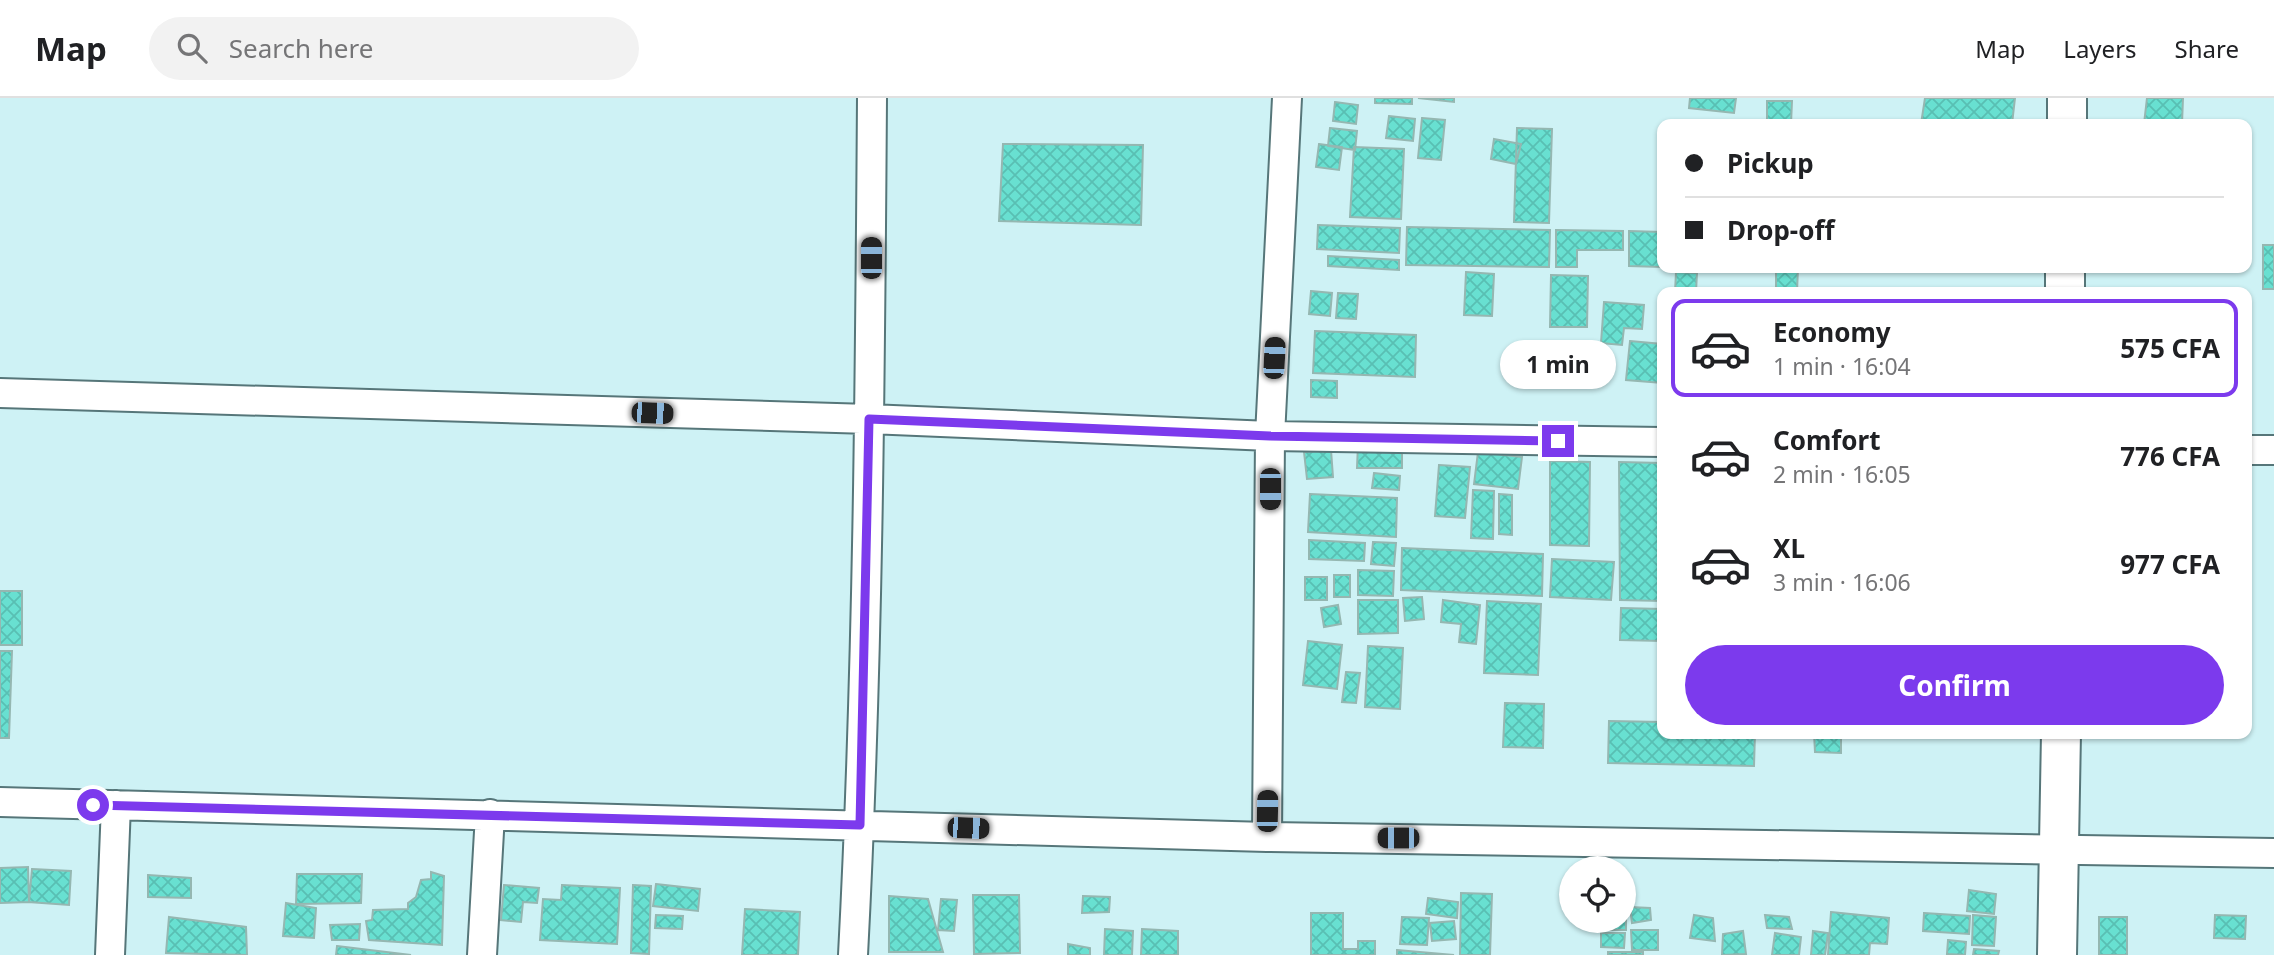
<!DOCTYPE html>
<html lang="en">
<head>
<meta charset="utf-8">
<style>
  body { margin:0; font-family:"Noto Sans",sans-serif; background:#f2f2f2; color:#202124; height:100vh; display:flex; flex-direction:column; font-size:26px; white-space:nowrap }
  * { box-sizing:border-box; margin:0 }
  p { font-size:23px; color:#757577 }
  .icon { flex:none; width:38px; height:38px; fill:none; stroke:currentColor; stroke-width:2; stroke-linecap:round; stroke-linejoin:round }
  .map { position:relative; flex:1; overflow:hidden }
  .drawer { position:absolute; left:1657px; top:189px; width:595px; height:452px; display:flex; flex-direction:column; background:#fff; border-radius:14px; box-shadow:0 2px 5px #0004 }
  .drawer>* { flex:none }
  .top-card { position:absolute; left:1657px; top:21px; width:595px; height:154px; border-radius:14px; box-shadow:0 2px 5px #0004; display:grid; align-content:center; height:154px; padding:0 28px; background:#fff }
  .fabs { position:absolute; left:1559px; top:758px; display:grid; gap:14px }
  .fabs a { display:grid; place-items:center; width:77px; height:77px; border-radius:50%; background:#fff; box-shadow:0 2px 5px #0004; font-size:35px }
  .end { position:absolute; width:32px; height:32px; margin:-16px; border:9px solid #7c3aed; background:#fff; box-shadow:0 0 0 4px #fff }
  .from { border-radius:50% }
  .bubble { position:absolute; height:49px; border-radius:24px; background:#fff; box-shadow:0 2px 5px #0004; font-size:23px; font-weight:700; line-height:49px; text-align:center }
  .car { position:absolute; width:21px; height:42px; margin:-21px -10px; border-radius:9px; box-shadow:0 0 5px 2px #0007; background:linear-gradient(#222 24%,#8ab4d8 0 40%,#222 0 76%,#8ab4d8 0 86%,#222 0) }
  .top-card b { display:flex; align-items:center; gap:24px; height:66px; font-size:26px }
  .top-card b+b { border-top:2px solid #e0e0e0 }
  .top-card i { width:18px; height:18px; background:#202124 }
  ul { padding:12px 0 0; list-style:none }
  li { display:flex; align-items:center; gap:21px; height:98px; margin:0 14px 10px; padding:0 14px; border:4px solid transparent; border-radius:14px }
  li div { flex:1 }
  li b { display:block; font-size:26px }
  li em { font-style:normal; font-weight:700 }
  li.selected { border-color:#7c3aed }
  li>.icon { width:63px; height:63px; stroke-width:1.5 }
  .button { display:flex; gap:14px; margin-top:auto; padding:14px 28px }
  .button a { flex:1; height:80px; border-radius:42px; background:#7c3aed; color:#fff; font-size:28px; font-weight:700; line-height:80px; text-align:center }
  header { display:flex; align-items:center; gap:42px; box-sizing:border-box; height:98px; padding:0 35px; background:#fff; border-bottom:2px solid #e0e0e0 }
  header strong { font-size:33px }
  nav { display:flex; gap:38px; margin-inline-start:auto; font-size:24px }
  .search { width:490px; height:63px; background:#f2f2f2; display:flex; align-items:center; gap:18px; box-sizing:border-box; padding:0 24px; border-radius:38px; color:#757577; font-size:26px }
  .map>svg:first-child { display:block }
</style>
</head>
<body>
<header>
<strong>Map</strong>
<div class="search"><svg class="icon" aria-label="search" viewBox="0 0 24 24"><circle cx="10" cy="10" r="6"/><path d="M15 15l6 6"/></svg>Search here</div>
<nav><a>Map</a><a>Layers</a><a>Share</a></nav>
</header>
<div class="map">
<svg width="2274" height="857" viewBox="0 0 2274 857">
  <defs>
    <pattern id="building-cross-hatch" width="8" height="8" patternUnits="userSpaceOnUse" patternTransform="scale(1.75)"><rect width="8" height="8" fill="#68e0d1"/><path d="M0 0l8 8M0 8l8-8" fill="none" stroke="#59bfb3"/></pattern>
  </defs>
  <rect width="100%" height="100%" fill="#cef2f5"/>
  <path fill="url(#building-cross-hatch)" stroke="#95b7b1" stroke-width="2" d="M1375 0H1412V6L1375 5Z
    M1418 0H1454V4Z
    M1690 0H1736L1734 15 1689 10Z
    M1925 0H2015L2012 26H1921Z
    M2147 0H2183L2182 26H2144Z
    M1767 3H1792L1791 26H1767Z
    M1335 4 1358 7 1356 26 1333 23Z
    M1389 18 1415 21 1413 43 1386 40Z
    M1422 20 1445 22 1441 62 1418 60Z
    M1330 30 1357 33 1355 52 1328 48Z
    M1517 30 1552 31 1549 125 1514 124Z
    M1494 41 1521 46 1516 66 1491 61Z
    M1003 46 1143 47 1141 127 999 123Z
    M1319 46 1342 49 1339 72 1316 69Z
    M1354 49 1404 51 1401 121 1350 119Z
    M1318 127 1400 130 1399 155 1317 151Z
    M1407 129 1550 132 1549 169 1406 167Z
    M1556 132 1623 133V152H1577V169H1556Z
    M1629 133 1662 134V169L1629 168Z
    M2263 147H2274V191H2263Z
    M1328 158 1399 162V172L1328 168Z
    M1776 170H1798L1797 194H1776Z
    M1466 174 1494 176 1492 218 1464 217Z
    M1676 174 1697 175 1696 194H1675Z
    M1551 177 1588 178 1587 229H1550Z
    M1311 193 1332 195 1330 218 1309 216Z
    M1338 195 1358 196 1356 221 1336 220Z
    M1604 204 1644 207 1642 231 1624 230 1622 247 1601 245Z
    M1315 233 1416 237 1415 279 1313 275Z
    M1630 243 1662 246V285L1626 282Z
    M1311 282 1337 283V300L1311 299Z
    M1358 346 1402 347V370H1357Z
    M1331 352 1333 379 1307 381 1304 354Z
    M1478 354 1522 359 1518 391 1474 386Z
    M1550 363 1590 364 1589 448 1550 447Z
    M1619 364 1662 365V503L1620 502Z
    M1439 367 1470 369 1465 420 1435 418Z
    M1374 375 1400 378 1399 392 1372 390Z
    M1473 392 1494 393 1493 441 1471 440Z
    M1310 396 1397 400 1396 439 1308 434Z
    M1499 396 1512 397V437L1499 436Z
    M1309 442 1365 445 1364 463 1309 461Z
    M1373 444 1396 445 1394 468 1371 466Z
    M1402 450 1543 456 1542 498 1401 492Z
    M1552 461 1614 464 1611 502 1550 499Z
    M1358 472 1394 473 1393 498 1358 497Z
    M1334 477H1350V499H1334Z
    M1305 479H1327V502H1305Z
    M0 493H22V547H0Z
    M1422 499 1424 521 1405 523 1403 500Z
    M1358 502H1398V535L1358 536Z
    M1443 502 1480 507 1476 546 1459 544 1461 526 1441 524Z
    M1487 503 1541 506 1538 577 1484 575Z
    M1338 507 1341 526 1324 529 1321 510Z
    M1621 510 1662 511V543L1620 542Z
    M1308 543 1342 547 1337 591 1303 587Z
    M1368 548 1403 550 1400 611 1365 609Z
    M0 553H12L9 640H0Z
    M1346 574 1360 575 1356 605 1342 604Z
    M1505 605 1544 606 1543 650 1503 649Z
    M1609 623 1662 624V635H1755L1754 668 1608 665Z
    M1767 635H1800V640L1767 639Z
    M1814 635H1841V655L1815 654Z
    M28 769 29 804 0 805V770Z
    M32 771 71 773 69 807 29 804Z
    M431 774 444 778 442 847 369 842 366 823 372 822 373 812 408 811V805L416 799 421 782 431 781Z
    M297 776H362L361 805 296 806Z
    M148 777 191 780V800L148 799Z
    M656 786 700 791 698 813 653 808Z
    M504 787 539 790 537 805 523 804 521 824 501 822Z
    M562 787 620 790 617 846 540 842 543 801 561 802Z
    M633 787 651 788 649 856 631 855Z
    M1969 792 1996 796 1994 816 1967 813Z
    M1461 795 1492 796 1490 857H1460Z
    M973 797H1019L1020 855 974 856Z
    M889 798 928 801 943 854H889Z
    M1083 798 1110 799 1109 814 1082 815Z
    M1428 800 1458 804 1457 820 1426 816Z
    M941 801 957 802 954 833 938 832Z
    M286 805 316 810 314 840 283 838Z
    M1630 809 1650 810 1651 822 1632 825Z
    M745 811 800 814 798 857H742Z
    M1624 812H1626V832H1600L1599 822H1624Z
    M1831 814 1889 820 1887 846 1870 845 1869 857H1828Z
    M1311 815H1343V851H1358V843H1375V857H1311Z
    M1924 815 1970 818 1969 836 1923 833Z
    M656 817 683 818 682 831 655 830Z
    M1694 817 1713 820 1715 843 1690 840Z
    M1765 817 1789 819 1792 831 1767 830Z
    M1973 817 1996 819 1994 848 1972 847Z
    M2215 817 2246 818 2245 841 2214 840Z
    M169 819 246 829 247 857 166 855Z
    M1402 819 1429 820 1427 847 1400 846Z
    M2099 819H2127V857H2099Z
    M1454 823 1456 841 1432 843 1430 825Z
    M360 826 359 842H332L330 827Z
    M1105 831 1133 833 1132 857H1104Z
    M1142 831 1178 833V857H1141Z
    M1631 832H1658V852H1632Z
    M1743 833 1746 856 1722 857 1723 836Z
    M1813 833 1828 835 1825 857H1811Z
    M1601 835H1625L1624 850 1601 849Z
    M1775 835 1801 839 1799 857H1772Z
    M1948 842 1966 844 1965 857 1947 856Z
    M1068 846 1090 850V857H1068Z
    M337 848 411 857H336Z
    M1974 851 1999 853 1998 857H1973Z
    M1397 852 1454 857H1397Z
    M1608 854H1643V857H1608Z"/>
  <g fill="none" stroke-linecap="round" stroke-linejoin="round">
    <defs>
      <path id="street" d="M0 295 869 321 1270 338 1662 344
        M2247 352H2274
        M0 704 1267 739 2274 755
        M1267 739 1270 338 1287 0
        M110 857 116 707
        M482 857 490 716
        M853 857C868 572 870 286 872 0"/>
      <path id="secondary" d="M2067 26V0
        M2065 194V170
        M2057 857 2061 635"/>
    </defs>
    <use href="#street" stroke="#567679" stroke-width="32"/>
    <use href="#secondary" stroke="#567679" stroke-width="42"/>
    <use href="#street" stroke="#fff" stroke-width="28"/>
    <use href="#secondary" stroke="#fff" stroke-width="38"/>
  </g>
  <g fill="none" stroke-linecap="round" stroke-linejoin="round">
    <path stroke="#7c3aed" stroke-width="9" d="M93 707 860 727 869 321 1270 338 1558 343"/>
  </g>
</svg>
<div class="fabs">
<a><svg class="icon" aria-label="locate" viewBox="0 0 24 24"><circle cx="12" cy="12" r="6"/><path d="M12 2v4M12 18v4M2 12h4M18 12h4"/></svg></a>
</div>
<i class="end from" style="left:93px;top:707px"></i>
<i class="end" style="left:1558px;top:343px"></i>
<div class="bubble" style="left:1500px;top:242px;width:116px">1 min</div>
<i class="car" style="left:871px;top:160px;rotate:0deg"></i>
<i class="car" style="left:1274px;top:260px;rotate:3deg"></i>
<i class="car" style="left:652px;top:315px;rotate:92deg"></i>
<i class="car" style="left:1270px;top:391px;rotate:180deg"></i>
<i class="car" style="left:1267px;top:713px;rotate:1deg"></i>
<i class="car" style="left:968px;top:730px;rotate:92deg"></i>
<i class="car" style="left:1398px;top:740px;rotate:270deg"></i>
<div class="top-card">
<b><i class="from"></i>Pickup</b>
<b><i></i>Drop-off</b>
</div>
<section class="drawer">
<ul>
<li class="selected"><svg class="icon" aria-label="car" viewBox="0 0 24 24"><path d="M5 17H2v-5l4-1 3-4h7l3 4 3 1v5h-3M9 17h6M6 11h13"/><circle cx="7" cy="17" r="2"/><circle cx="17" cy="17" r="2"/></svg><div><b>Economy</b><p>1 min · 16:04</p></div><em>575 CFA</em></li>
<li><svg class="icon" aria-label="car" viewBox="0 0 24 24"><path d="M5 17H2v-5l4-1 3-4h7l3 4 3 1v5h-3M9 17h6M6 11h13"/><circle cx="7" cy="17" r="2"/><circle cx="17" cy="17" r="2"/></svg><div><b>Comfort</b><p>2 min · 16:05</p></div><em>776 CFA</em></li>
<li><svg class="icon" aria-label="car" viewBox="0 0 24 24"><path d="M5 17H2v-5l4-1 3-4h7l3 4 3 1v5h-3M9 17h6M6 11h13"/><circle cx="7" cy="17" r="2"/><circle cx="17" cy="17" r="2"/></svg><div><b>XL</b><p>3 min · 16:06</p></div><em>977 CFA</em></li>
</ul>
<div class="button"><a>Confirm</a></div>
</section>
</div>
</body>
</html>
